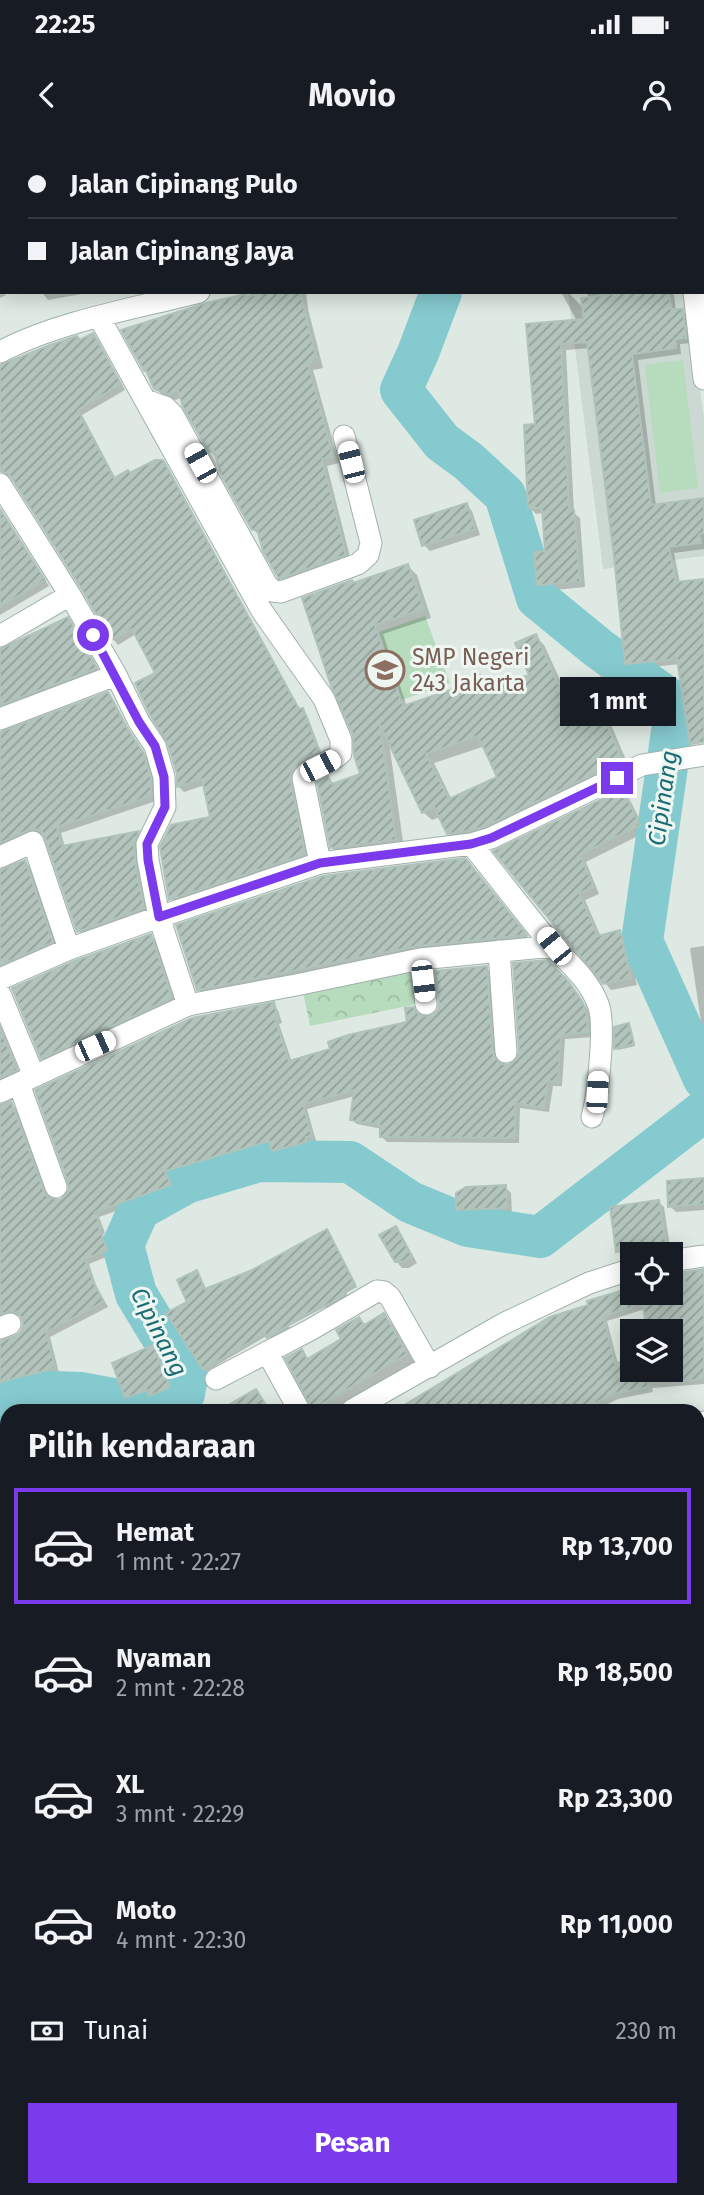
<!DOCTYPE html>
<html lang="id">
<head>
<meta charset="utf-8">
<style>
  body { margin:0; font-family:"Fira Sans",sans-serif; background:#20242c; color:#f1f3f6; height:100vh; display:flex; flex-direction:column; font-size:26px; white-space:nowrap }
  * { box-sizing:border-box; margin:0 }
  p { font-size:23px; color:#9ea1a6 }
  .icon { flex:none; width:38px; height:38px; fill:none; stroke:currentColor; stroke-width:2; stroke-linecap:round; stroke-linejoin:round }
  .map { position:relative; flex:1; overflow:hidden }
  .drawer { position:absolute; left:0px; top:1264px; width:705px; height:793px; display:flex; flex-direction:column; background:#171b24; border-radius:21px 21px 0 0; box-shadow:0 4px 18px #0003 }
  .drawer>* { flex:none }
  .banner { position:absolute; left:0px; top:0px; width:705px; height:154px; box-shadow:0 4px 18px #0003; display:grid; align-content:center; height:154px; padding:0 28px; background:#171b24 }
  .controls { position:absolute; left:620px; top:1102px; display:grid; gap:14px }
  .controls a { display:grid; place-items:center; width:63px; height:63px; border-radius:0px; background:#171b24; box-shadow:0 4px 18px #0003; font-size:35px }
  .end { position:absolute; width:32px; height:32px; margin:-16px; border:9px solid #7c3aed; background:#fff; box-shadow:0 0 0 4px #fff }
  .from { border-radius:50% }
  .bubble { position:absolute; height:49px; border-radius:0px; background:#171b24; box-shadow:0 4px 18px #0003; font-size:23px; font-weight:700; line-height:49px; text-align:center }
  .car { position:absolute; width:21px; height:42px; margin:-21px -10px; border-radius:9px; box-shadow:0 0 5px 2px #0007; background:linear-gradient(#fff 24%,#345 0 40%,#fff 0 76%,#345 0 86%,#fff 0) }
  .banner b { display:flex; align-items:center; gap:24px; height:66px; font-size:26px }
  .banner b+b { border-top:2px solid #363941 }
  .banner i { width:18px; height:18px; background:#f1f3f6 }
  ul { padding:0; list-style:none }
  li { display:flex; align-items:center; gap:21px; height:116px; margin:0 14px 10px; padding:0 14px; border:4px solid transparent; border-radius:0px }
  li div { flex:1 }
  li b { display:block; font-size:26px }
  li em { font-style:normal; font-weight:700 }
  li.on { border-color:#7c3aed }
  li>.icon { width:63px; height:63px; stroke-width:1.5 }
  h2 { padding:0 28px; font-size:32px; line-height:84px }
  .pay { display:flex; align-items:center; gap:18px; height:77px; padding:0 28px; font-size:26px }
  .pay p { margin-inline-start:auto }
  .cta { display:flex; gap:14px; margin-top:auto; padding:14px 28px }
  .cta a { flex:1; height:80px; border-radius:0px; background:#7c3aed; color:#fff; font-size:28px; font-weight:700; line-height:80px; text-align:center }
  .status { display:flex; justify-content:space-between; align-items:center; height:49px; padding:0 35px; background:#171b24; direction:ltr }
  .status svg { height:19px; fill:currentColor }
  header { display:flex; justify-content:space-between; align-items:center; height:91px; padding:0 28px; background:#171b24; font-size:32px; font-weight:700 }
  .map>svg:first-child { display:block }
</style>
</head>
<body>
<div class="status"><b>22:25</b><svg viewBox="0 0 49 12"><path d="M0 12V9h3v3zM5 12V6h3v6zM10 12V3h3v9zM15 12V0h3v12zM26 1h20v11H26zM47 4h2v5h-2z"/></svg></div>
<header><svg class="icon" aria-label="back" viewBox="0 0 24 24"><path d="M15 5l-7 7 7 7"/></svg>Movio<svg class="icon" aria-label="person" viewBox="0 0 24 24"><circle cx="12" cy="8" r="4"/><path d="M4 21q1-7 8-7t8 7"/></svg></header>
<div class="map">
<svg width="704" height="2055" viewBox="0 0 704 2055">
  <defs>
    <pattern id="park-crowns" width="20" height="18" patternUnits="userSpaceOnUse" patternTransform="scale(1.75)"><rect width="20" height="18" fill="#b6dbbd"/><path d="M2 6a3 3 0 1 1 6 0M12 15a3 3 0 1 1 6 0" fill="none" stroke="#9cbda3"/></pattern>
    <pattern id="building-hatch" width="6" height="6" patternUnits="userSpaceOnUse" patternTransform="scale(1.75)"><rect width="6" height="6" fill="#b3c4bc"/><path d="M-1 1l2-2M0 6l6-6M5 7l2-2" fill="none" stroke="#91a099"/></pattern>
  </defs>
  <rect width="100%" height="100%" fill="#dee9e3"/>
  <path fill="#ccd9d2" d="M687 152 704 278V416L603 429 568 153Z
    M7 1514V1630L0 1617V1518Z"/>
  <path fill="url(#park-crowns)" d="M414 825 422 863 310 886 302 847Z"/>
  <path fill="#b6dbbd" d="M683 220 698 348 660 353 645 225Z
    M425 476 450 543 402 560 379 492Z
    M7 1354V1423L0 1426V1358Z"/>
  <path fill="#0003" fill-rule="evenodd" d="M98 0H124V2H98Z
    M329 0H370V2H329Z
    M0 75 2 80V111L0 112Z
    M0 145 2 152 6 155 0 158Z
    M42 152H93L48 160Z
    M261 152H306L308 169 323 228 313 230 339 323 327 326 351 421 287 444 280 437 260 396 253 389 217 318 210 311 182 257 176 260 163 256 156 248 145 230 207 164Z
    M561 152H568L590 175 596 170 586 152H671L674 155 676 171 682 170 688 177 691 203 680 204 681 214 638 220 656 366 704 359V409L674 413 680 443 704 440V599L680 524 633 529 627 523 589 208 566 210 574 373 580 378 585 447 544 451 538 444 547 413 544 373 536 374 530 368 537 286 527 186 577 181Z
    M92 195 98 200 125 250 82 275 116 339 130 335 161 319 166 324 300 571 302 570 307 575 323 617 303 628 309 719 176 764 171 759 212 679 205 645 184 652 179 647 178 633 157 533 136 494 118 505 113 499 83 447 13 337 7 336 0 327V226L81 202Z
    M466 365 472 371 480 395 430 411 424 405Z
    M0 368 49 446 0 475Z
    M408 426 417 435 431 478 383 494 407 567 461 548 479 537 490 549 532 537 535 496 544 505 562 544 572 540 582 550 602 538 611 547 624 571 609 580 630 629 457 702 448 693 440 677 432 680 423 672 389 602 404 709 341 717 332 708 328 638 335 645 362 635 354 444ZM485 606 499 637 452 660 434 623Z
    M67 479 73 485 101 534 0 572V510Z
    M108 554 113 559 132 595 148 619 155 646 156 661 61 693 65 707 138 693 143 698 148 774 84 796 79 791 46 696 42 694 33 695 0 710V593Z
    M622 651 629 658 646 692 586 722 599 754 585 760 601 797 620 792 627 799 637 845 611 850 496 712Z
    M25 722 30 727 57 807 0 832V731Z
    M470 725 530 800 204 854 198 849Z
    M150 796 156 801 176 864 48 923 42 918Z
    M704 806V902L690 808Z
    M486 828 491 833 498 920 501 925 508 927 519 919 573 848 587 868 592 882 593 897 565 899 562 946H553L549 972 520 968 519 1003 387 1002 382 997V989L357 984 351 979 355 956 307 969 316 1001H310V1007L278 1016 272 1007 169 1036 175 1050 99 1077 105 1093 103 1094 111 1115 89 1124 97 1148 108 1167 50 1197 59 1233 23 1242 24 1247 10 1252 4 1244 0 1246V1202L16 1197 22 1193 25 1185 22 1177 18 1175 0 1181V966L11 963 16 969 51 1060 62 1061 273 864 278 870 282 883 279 884 292 922 409 884 420 877 434 876Z
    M0 884 21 935 0 946Z
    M628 885 631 888 635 906 618 910 616 908Z
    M704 1040V1070L676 1072 670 1066Z
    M505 1047 511 1053 512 1074 464 1075 458 1069Z
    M658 1062 664 1067 671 1114 623 1116 618 1111Z
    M395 1088 401 1094 417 1123 409 1128H402L396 1121Z
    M327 1091 357 1147 346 1153 348 1157 327 1169 325 1167 289 1186 290 1189 271 1199 268 1195 207 1231 204 1229 190 1163 197 1133 206 1150 253 1132Z
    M703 1131 704 1244 652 1248 653 1252 618 1259 596 1270H400L551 1179 590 1167 589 1163 632 1149V1153H670V1135ZM645 1169 670 1192V1230H632L618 1224 607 1181Z
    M384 1175 392 1184 414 1222 333 1270H315L301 1211 309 1219 344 1199 359 1179 366 1186Z
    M152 1207 157 1212 174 1252 155 1260 151 1255 131 1262 126 1257Z
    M256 1251 270 1270H223Z
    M704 1305V1337L700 1306Z
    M704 1354V1412L698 1414V1355Z
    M704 1432V1527L698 1529V1433Z
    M0 1496 7 1504V1580L0 1572Z
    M704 1547V1645L698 1648V1548Z
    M0 1674 7 1683V1764L0 1768Z
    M704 1718V1789L698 1792V1720Z
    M7 1814V1844L0 1847V1815Z
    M704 1879V1950L698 1953V1882Z
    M7 1965V2022L0 2026V1969Z
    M698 2037 703 2055H589L610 2049H698Z
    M7 2043V2049H91L97 2055H0V2045Z
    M165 2049H187L188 2055H167Z
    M196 2049H258L257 2055H197Z
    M278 2049H314L312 2055H279Z
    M334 2049H393L394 2051 399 2049H432L434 2055H334Z
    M503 2049H542L525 2055H506Z"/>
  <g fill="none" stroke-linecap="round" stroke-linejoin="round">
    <path stroke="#85cacf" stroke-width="42" d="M561 2 563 0
      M441 152 418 213 401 250 442 302 468 321 505 355 537 458 598 508 676 564 642 801 704 939
      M0 1270 26 1251 80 1253 167 1269 184 1254 187 1238 136 1154 123 1105 139 1069 186 1043 259 1021 350 1022 410 1062 468 1086 540 1097 704 971"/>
  </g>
  <path fill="url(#building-hatch)" stroke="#b0c3ba" stroke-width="2" fill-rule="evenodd" d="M267 152H300L317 221 308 223 333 316 322 319 346 415 279 439 263 411 257 389 252 390 222 337 214 311 209 312 183 267 178 250 168 254 154 249 146 230 144 231 121 190 206 163 246 154 247 157Z
    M627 152H669L671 169H683L686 198 675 199 676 208 632 214 651 365 704 358V393L699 394 701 403 669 407 676 442 704 439V602L690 604 677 519 625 524 614 417 587 202 561 204 569 370H574L580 442 537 445 534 412 545 411 542 368H528L524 285 535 284 526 184 584 179 581 158Z
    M93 193 121 244 78 270 114 338 128 330 130 333 155 320H163L299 569 303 568 319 611 298 623 290 636 305 714 169 760 160 707 171 685 210 677 202 639 177 647V634L167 602 150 575 135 543 155 533 132 489 111 500 81 448 11 337 7 333 0 331V225L50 205 77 196 80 200Z
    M467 363 475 389 422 406 414 380Z
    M0 369 45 440 0 467Z
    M408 424 424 469 375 485 403 566 459 547 457 543 480 535 485 549 529 535 515 503 536 494 558 544 573 538 578 550 603 536 617 562 601 570 622 620 486 686 468 691 447 694 434 667 422 673 380 585 396 700 330 708 317 642 328 636 332 644 360 634 354 615 353 595 331 546 302 458 352 440 353 443ZM478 596 497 637 449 659 426 614Z
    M68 477 97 528 0 565V509Z
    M108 552 127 588 143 612 151 639V656L57 687 62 706 139 691 134 704 135 721 144 768 77 792 45 698 42 692 35 689 28 690 0 703V592Z
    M623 649 640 685 580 715 594 747 579 753 598 796 620 790 631 838 603 844 493 711Z
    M465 718 527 795 417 806 197 850 176 785 323 736Z
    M25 720 53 802 0 825V730Z
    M151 794 172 858 41 919 12 848 74 821Z
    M548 820 568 841 582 861 587 875 588 892 561 895 558 942 548 941 544 968 515 963V998L380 997V985L350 980 354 950 303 964 312 997H306V1002L272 1011 269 1001 165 1031 171 1045 95 1072 101 1088H99L107 1110 85 1119 93 1141 104 1162 46 1192 55 1228 0 1242V1201L15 1196 21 1192 23 1185 22 1179 18 1173 11 1171 0 1174V965L11 961 44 1051 48 1057 60 1060 66 1055 69 1049 68 1043 35 950 192 878 274 862 278 878 275 879 289 921 330 909 328 902 348 895 407 882 405 868 414 867 416 872 422 876 433 875 438 870 439 863 435 831 487 826 493 914 500 923 508 925 517 918 519 912 513 823Z
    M629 883 634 904 614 909V887Z
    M0 888 17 930 0 938Z
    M704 1038V1064L668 1067 667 1041Z
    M506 1045 507 1068 456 1070V1053L466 1047Z
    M659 1060 666 1105 616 1112 610 1067Z
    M396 1086 412 1117 402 1122H395L379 1095Z
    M327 1089 355 1144 344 1150 346 1154 323 1167 322 1165 267 1198 265 1193 203 1230 166 1173 187 1162 177 1140 197 1130 205 1149 252 1130Z
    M704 1129V1239L670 1242V1192H647L641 1153H670V1149L685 1147 684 1132Z
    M627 1149 633 1167 603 1176 615 1223 632 1220V1230H645L649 1247 613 1254 582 1270H396L550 1177 588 1165 587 1161Z
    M384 1173 407 1214 312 1270 285 1218 302 1209 307 1219 341 1199 336 1190 359 1177 364 1185Z
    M153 1205 170 1247 149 1256 147 1250 125 1258 112 1223Z
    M256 1249 269 1270H220Z"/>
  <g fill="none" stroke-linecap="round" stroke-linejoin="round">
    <defs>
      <path id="minor" d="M219 0V2
        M298 2 314 1
        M694 152 704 239
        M99 177 262 471 324 559 341 600V613C331 624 310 625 303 638L320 723
        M0 212C56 182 137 168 199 152
        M145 260 165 267 173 275 267 445 273 451 281 452 358 424 368 415 371 403 344 296
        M0 344 70 455 116 535 139 582 155 606 164 637 165 667 147 704 148 720 159 777 188 865
        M0 496 70 455
        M0 579 116 535
        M471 704C498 737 524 772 552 805 569 823 589 840 598 864 606 883 598 955 592 977
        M0 717 33 702 69 809
        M499 811 506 912
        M420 819 426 864
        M0 839 69 809 159 777 320 723 471 704 491 698 642 625 704 615
        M0 854 34 936
        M19 944 56 1047
        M0 952 188 865 296 845 420 819 554 806
        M670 1121 704 1116
        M0 1188 10 1184
        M267 1212 299 1270
        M216 1239 310 1190 377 1151 384 1152 390 1157 430 1227
        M352 1270 503 1184 589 1143 632 1129
        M698 1283 704 1282
        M0 1341 7 1336
        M698 1419 704 1417
        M0 1447 7 1442
        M698 1534 704 1532
        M0 1644H7
        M698 1653 704 1650
        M698 1846 704 1844
        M0 1852 7 1851
        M698 2017 704 2019
        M0 2030 7 2027
        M263 2049 264 2055
        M319 2049 320 2055
        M555 2055 576 2049"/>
    </defs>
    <use href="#minor" stroke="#a1b1aa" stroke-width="23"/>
    <use href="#minor" stroke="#fff" stroke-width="21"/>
  </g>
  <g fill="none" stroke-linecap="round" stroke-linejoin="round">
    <path stroke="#7c3aed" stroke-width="9" d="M93 495 139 582 155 606 164 637 165 667 147 704 148 720 159 777 320 723 471 704 491 698 617 638"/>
  </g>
  <defs>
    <symbol id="school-ring" viewBox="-11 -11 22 22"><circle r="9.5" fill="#eef6f1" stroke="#8d6e63" stroke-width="1.5"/><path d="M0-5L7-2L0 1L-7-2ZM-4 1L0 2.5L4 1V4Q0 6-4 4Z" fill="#8d6e63"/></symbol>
  </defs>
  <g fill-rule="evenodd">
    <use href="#school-ring" x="363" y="508" width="44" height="44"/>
  </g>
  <g text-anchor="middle" stroke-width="6" stroke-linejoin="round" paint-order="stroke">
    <g font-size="23" fill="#785e54" stroke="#eef6f1" text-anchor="start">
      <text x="412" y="525">SMP Negeri<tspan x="412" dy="26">243 Jakarta</tspan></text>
    </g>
    <g font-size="24" font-style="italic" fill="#1b6c74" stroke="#eef6f1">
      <text transform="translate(663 658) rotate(-82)" y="8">Cipinang</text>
      <text transform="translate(159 1192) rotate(63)" y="8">Cipinang</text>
    </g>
  </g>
</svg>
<div class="controls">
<a><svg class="icon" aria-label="locate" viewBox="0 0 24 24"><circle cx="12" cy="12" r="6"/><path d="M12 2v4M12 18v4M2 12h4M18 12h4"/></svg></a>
<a><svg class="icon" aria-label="layers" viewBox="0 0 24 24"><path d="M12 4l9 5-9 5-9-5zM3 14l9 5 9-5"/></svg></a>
</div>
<i class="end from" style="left:93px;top:495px"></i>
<i class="end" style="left:617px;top:638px"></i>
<div class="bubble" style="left:560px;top:537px;width:116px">1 mnt</div>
<i class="car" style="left:351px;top:322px;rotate:346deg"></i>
<i class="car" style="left:200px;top:323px;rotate:331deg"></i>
<i class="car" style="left:320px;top:626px;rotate:63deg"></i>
<i class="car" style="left:554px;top:806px;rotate:321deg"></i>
<i class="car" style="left:423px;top:841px;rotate:173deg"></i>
<i class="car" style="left:95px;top:906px;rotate:66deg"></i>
<i class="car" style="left:597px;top:952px;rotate:3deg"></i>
<div class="banner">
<b><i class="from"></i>Jalan Cipinang Pulo</b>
<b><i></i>Jalan Cipinang Jaya</b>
</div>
<section class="drawer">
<h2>Pilih kendaraan</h2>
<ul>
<li class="on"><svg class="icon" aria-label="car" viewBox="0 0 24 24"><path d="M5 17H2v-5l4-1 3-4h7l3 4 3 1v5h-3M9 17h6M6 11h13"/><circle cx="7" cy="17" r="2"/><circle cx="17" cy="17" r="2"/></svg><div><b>Hemat</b><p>1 mnt · 22:27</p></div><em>Rp 13,700</em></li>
<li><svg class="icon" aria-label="car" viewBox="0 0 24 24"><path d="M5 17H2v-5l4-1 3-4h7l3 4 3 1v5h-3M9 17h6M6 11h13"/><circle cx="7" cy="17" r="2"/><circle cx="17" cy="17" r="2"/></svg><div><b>Nyaman</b><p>2 mnt · 22:28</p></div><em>Rp 18,500</em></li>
<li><svg class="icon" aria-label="car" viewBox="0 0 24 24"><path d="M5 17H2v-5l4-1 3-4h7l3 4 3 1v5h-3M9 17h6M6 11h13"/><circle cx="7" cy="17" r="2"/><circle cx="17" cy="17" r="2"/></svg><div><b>XL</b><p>3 mnt · 22:29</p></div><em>Rp 23,300</em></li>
<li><svg class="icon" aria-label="car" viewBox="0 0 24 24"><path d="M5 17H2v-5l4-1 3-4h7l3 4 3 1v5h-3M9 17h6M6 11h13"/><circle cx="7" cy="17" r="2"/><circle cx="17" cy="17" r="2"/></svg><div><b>Moto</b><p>4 mnt · 22:30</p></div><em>Rp 11,000</em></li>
</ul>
<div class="pay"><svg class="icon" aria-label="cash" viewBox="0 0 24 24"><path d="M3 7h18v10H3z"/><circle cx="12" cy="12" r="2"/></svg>Tunai<p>230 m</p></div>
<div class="cta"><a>Pesan</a></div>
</section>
</div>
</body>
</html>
